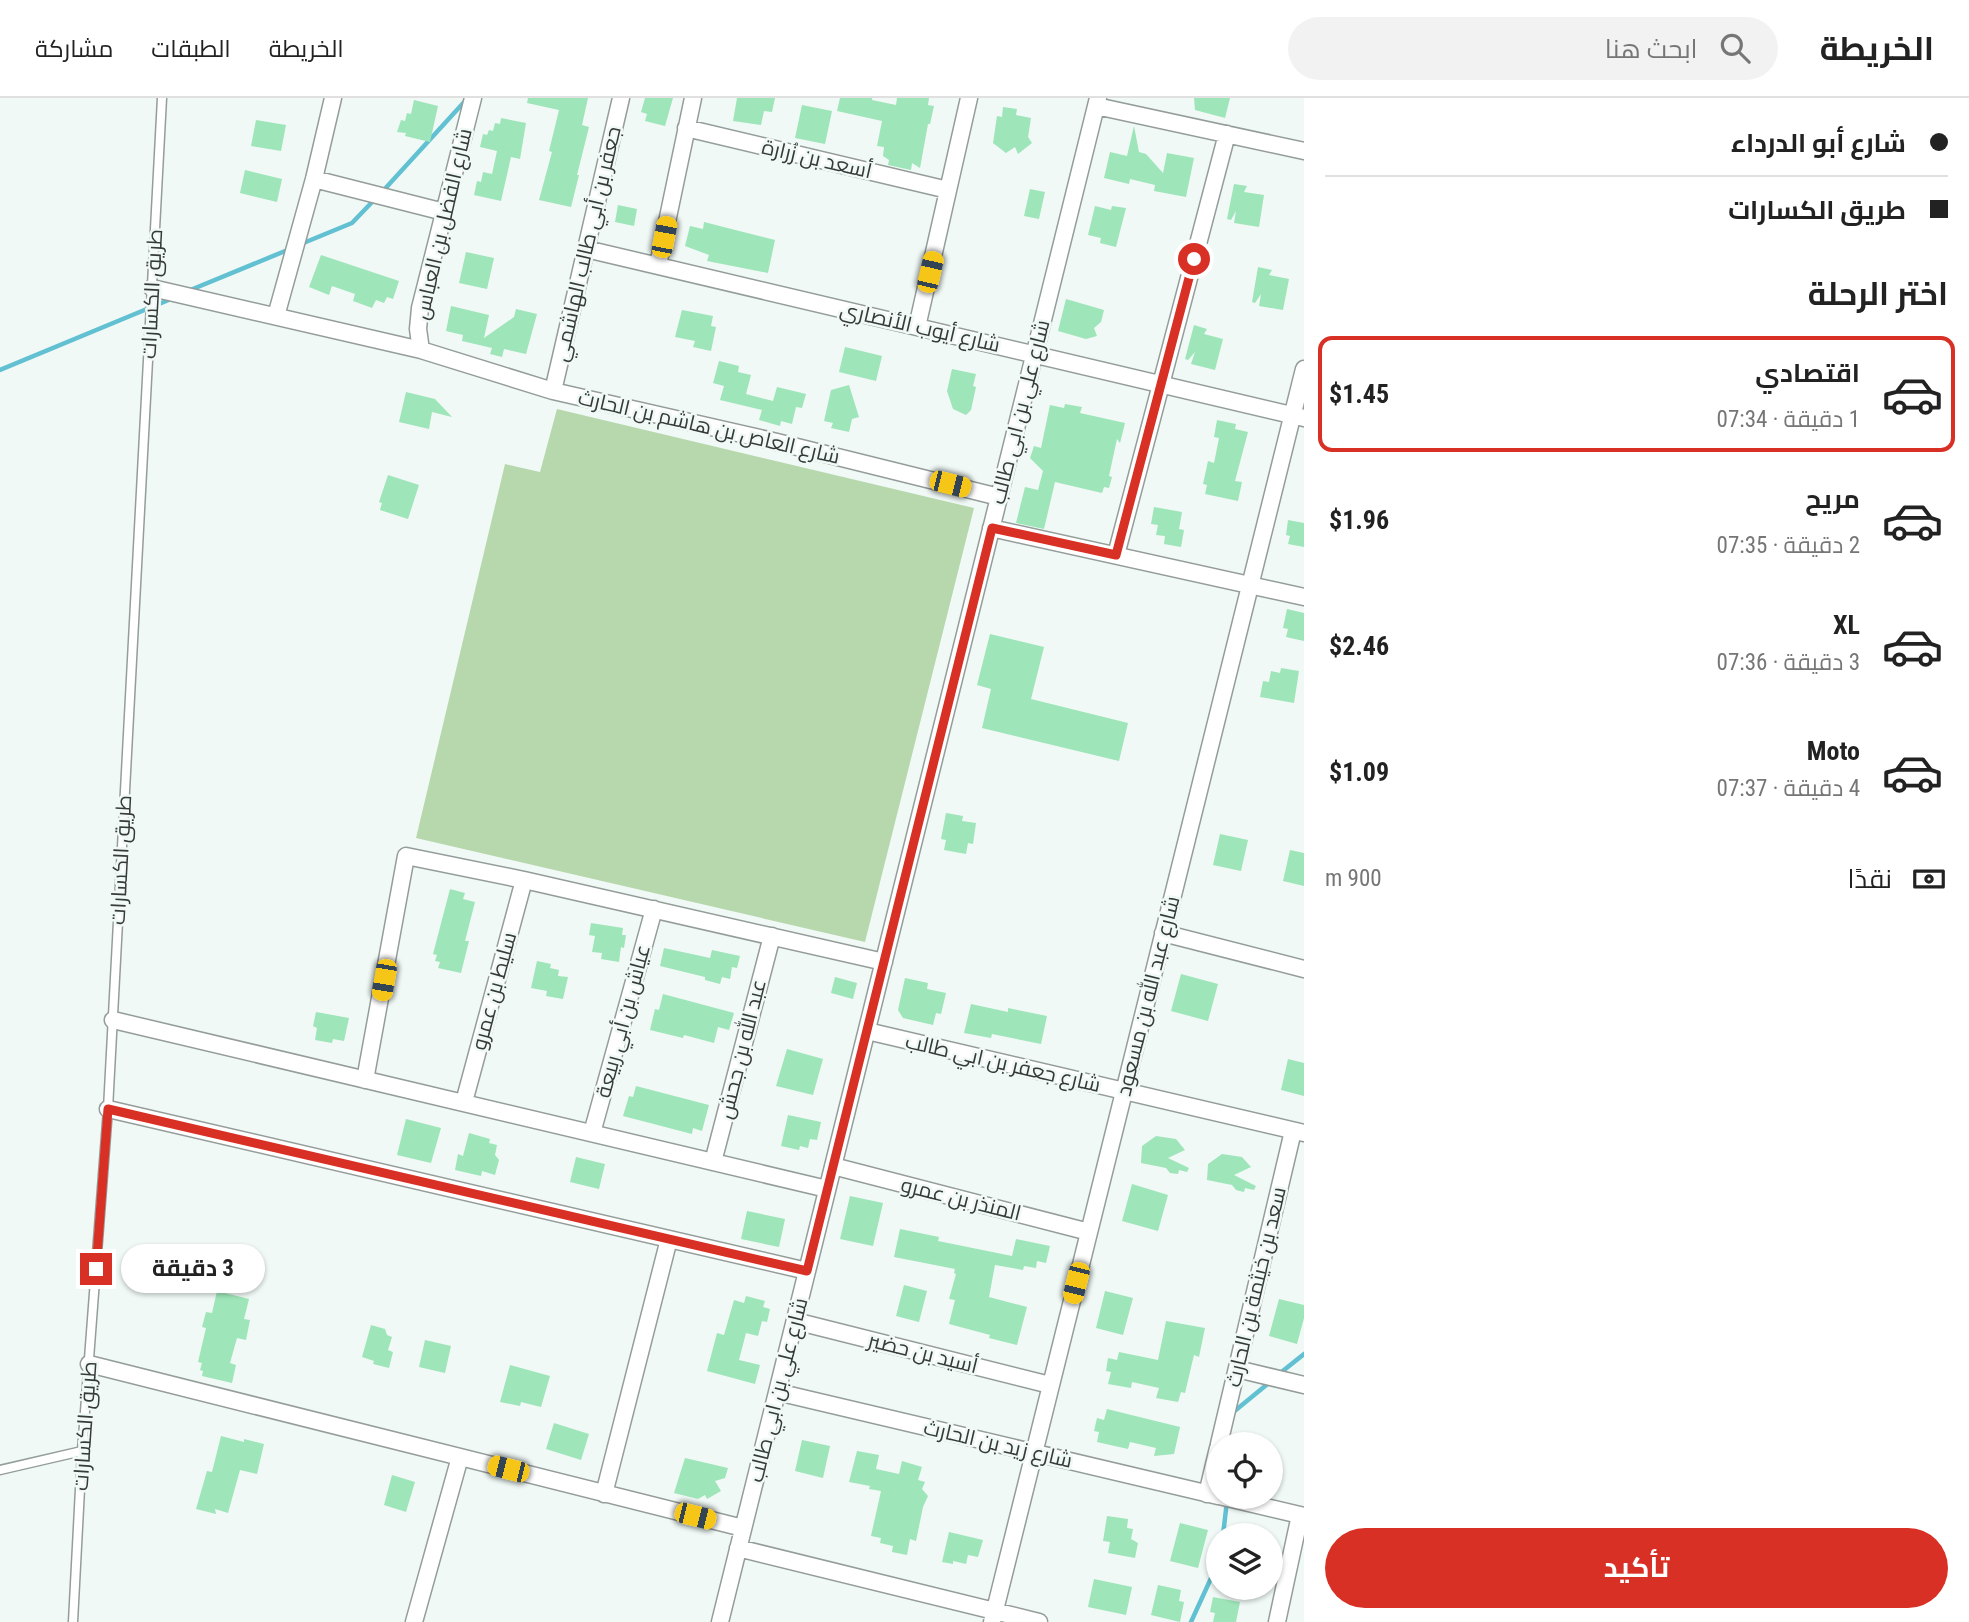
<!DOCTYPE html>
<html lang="ar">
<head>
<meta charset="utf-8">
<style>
  body { margin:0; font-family:"Roboto Condensed",Cairo,sans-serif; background:#f2f2f2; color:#222; direction:rtl; height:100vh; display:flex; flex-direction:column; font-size:26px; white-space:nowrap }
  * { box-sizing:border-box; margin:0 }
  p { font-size:23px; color:#767676 }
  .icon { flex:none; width:38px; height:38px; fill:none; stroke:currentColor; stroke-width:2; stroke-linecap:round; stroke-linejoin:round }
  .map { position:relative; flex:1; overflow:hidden; direction:ltr }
  .details { display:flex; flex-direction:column; background:#fff; width:665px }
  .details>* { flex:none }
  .hud { display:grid; align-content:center; height:154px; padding:0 21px; background:#fff }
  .buttons { position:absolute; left:1206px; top:1334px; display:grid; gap:14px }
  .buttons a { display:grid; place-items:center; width:77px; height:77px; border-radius:50%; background:#fff; box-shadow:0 2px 5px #0004; font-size:35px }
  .end { position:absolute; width:32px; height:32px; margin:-16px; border:9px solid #d93025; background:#fff; box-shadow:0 0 0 4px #fff }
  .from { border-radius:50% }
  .bubble { position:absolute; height:49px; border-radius:24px; background:#fff; box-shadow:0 2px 5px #0004; font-size:23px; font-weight:700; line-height:49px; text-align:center; direction:rtl }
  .car { position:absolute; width:21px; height:42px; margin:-21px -10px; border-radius:9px; box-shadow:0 0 5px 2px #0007; background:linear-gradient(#f5c518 24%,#345 0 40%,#f5c518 0 76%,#345 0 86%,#f5c518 0) }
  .hud b { display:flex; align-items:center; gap:24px; height:66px; font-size:26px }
  .hud b+b { border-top:2px solid #e0e0e0 }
  .hud i { width:18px; height:18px; background:#222 }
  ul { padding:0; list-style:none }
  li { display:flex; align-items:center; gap:21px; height:116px; margin:0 14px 10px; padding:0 7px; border:4px solid transparent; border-radius:14px }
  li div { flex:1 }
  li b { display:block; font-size:26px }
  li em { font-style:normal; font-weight:700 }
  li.active { border-color:#d93025 }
  li>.icon { width:63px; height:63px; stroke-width:1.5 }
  h2 { padding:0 21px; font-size:32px; line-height:84px }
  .pay { display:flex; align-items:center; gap:18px; height:77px; padding:0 21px; font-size:26px }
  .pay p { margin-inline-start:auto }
  .action { display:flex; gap:14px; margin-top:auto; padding:14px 21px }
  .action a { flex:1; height:80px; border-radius:42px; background:#d93025; color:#fff; font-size:28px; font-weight:700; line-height:80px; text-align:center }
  header { display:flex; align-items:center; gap:42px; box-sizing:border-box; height:98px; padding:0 35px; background:#fff; border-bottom:2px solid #e0e0e0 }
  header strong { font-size:33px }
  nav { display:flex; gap:38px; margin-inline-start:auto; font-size:24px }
  .search { width:490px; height:63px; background:#f2f2f2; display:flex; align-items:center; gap:18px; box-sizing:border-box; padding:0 24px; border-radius:38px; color:#767676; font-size:26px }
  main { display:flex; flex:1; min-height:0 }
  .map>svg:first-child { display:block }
</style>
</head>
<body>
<header>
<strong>الخريطة</strong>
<div class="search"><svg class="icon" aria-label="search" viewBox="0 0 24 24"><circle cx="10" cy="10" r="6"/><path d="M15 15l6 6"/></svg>ابحث هنا</div>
<nav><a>الخريطة</a><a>الطبقات</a><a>مشاركة</a></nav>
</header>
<main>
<section class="details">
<div class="hud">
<b><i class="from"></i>شارع أبو الدرداء</b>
<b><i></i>طريق الكسارات</b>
</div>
<h2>اختر الرحلة</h2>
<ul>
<li class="active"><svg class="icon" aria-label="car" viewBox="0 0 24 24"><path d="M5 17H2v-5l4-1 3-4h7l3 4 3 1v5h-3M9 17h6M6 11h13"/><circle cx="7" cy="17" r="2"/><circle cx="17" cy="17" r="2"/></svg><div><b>اقتصادي</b><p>1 دقيقة · 07:34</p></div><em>$1.45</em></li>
<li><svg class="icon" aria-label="car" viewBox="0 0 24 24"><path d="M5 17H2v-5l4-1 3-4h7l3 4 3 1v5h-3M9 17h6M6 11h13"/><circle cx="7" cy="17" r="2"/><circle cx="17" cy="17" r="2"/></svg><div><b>مريح</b><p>2 دقيقة · 07:35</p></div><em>$1.96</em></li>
<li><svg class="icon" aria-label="car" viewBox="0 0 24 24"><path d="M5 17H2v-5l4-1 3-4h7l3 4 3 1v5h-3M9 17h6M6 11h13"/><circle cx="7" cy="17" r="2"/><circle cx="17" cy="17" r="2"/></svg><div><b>XL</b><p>3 دقيقة · 07:36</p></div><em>$2.46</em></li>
<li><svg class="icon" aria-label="car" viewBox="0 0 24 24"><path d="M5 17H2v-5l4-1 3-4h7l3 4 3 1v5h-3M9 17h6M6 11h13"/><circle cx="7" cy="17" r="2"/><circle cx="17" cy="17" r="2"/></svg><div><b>Moto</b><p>4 دقيقة · 07:37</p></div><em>$1.09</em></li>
</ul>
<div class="pay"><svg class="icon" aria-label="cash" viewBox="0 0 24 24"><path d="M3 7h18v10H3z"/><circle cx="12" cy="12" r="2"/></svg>نقدًا<p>900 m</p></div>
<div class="action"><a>تأكيد</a></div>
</section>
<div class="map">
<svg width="1304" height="1524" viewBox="0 0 1304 1524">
  <rect width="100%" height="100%" fill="#f0f9f6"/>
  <path fill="#b7d8ad" d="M557 311 974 410 865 844 416 740 505 366 540 374Z"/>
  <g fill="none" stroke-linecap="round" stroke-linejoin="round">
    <path stroke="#61c0d1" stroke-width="4.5" d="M382 94 466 2
      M301 146 352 125 376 100
      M188 193 290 151
      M0 272 171 201
      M1279 1276 1304 1256
      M1231 1316 1270 1284
      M1223 1437 1227 1403
      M1191 1524 1218 1465"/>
  </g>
  <path fill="#9ee5b9" d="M528 0H588L582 27 589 29 577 77H579L571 109 539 102 552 54 549 53 559 12 527 5Z
    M645 0H673L665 28 645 23 647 16 641 14Z
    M737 0H775L772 14 764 13 761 27 733 23Z
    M840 0H872V2L896 7 897 0H929L928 7 934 8 930 26H928L920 70 912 65 911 72 888 67 889 62 883 58 884 49 877 48 882 23 837 13Z
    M1194 0H1230L1225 20 1195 12Z
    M414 2 438 8 430 44 405 38 406 35 397 34 401 22 405 23 407 15 411 16Z
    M802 7 832 13 825 46 795 40Z
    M1003 9 1017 11 1016 17 1031 20 1028 39 1032 45 1018 56 1015 49 1006 55 993 45 997 18 1002 19Z
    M501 20 526 25 520 61 511 59 501 103 474 97 477 83 481 84 483 74 492 76 497 53 480 49 483 36 487 37 489 32 493 33 495 25 500 26Z
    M256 22 286 27 281 53 251 48Z
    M1134 28 1139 54 1146 56 1163 75 1167 55 1194 60 1186 99 1154 93 1155 87 1130 81 1129 86 1104 80 1110 54 1127 58Z
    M245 72 282 81 277 104 240 95Z
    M1234 86 1247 88 1244 94 1264 97 1259 129 1234 125 1236 113 1231 122 1227 121Z
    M1030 91 1045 94 1039 121 1024 118Z
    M618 107 637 111 634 128 615 124Z
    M1095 108 1111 112 1112 108 1126 110 1116 149 1100 145 1101 140 1088 137Z
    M704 124 775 142 768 175 707 163 709 157 685 148 690 128 703 131Z
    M466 154 494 160 487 191 459 185Z
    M321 157 399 183 393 201 387 199 384 205 376 202 372 210 353 203 355 196 332 188 329 197 309 189Z
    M1258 169 1272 172 1269 177 1289 181 1283 212 1259 208 1261 196 1255 205 1252 204Z
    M1066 201 1104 212 1101 224 1094 230 1097 238 1086 241 1058 233Z
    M451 208 489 217 484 240 514 219 516 211 537 216 526 256 504 251 502 259 490 256 492 250 462 243 463 237 446 233Z
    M682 212 713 218 711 228 716 229 711 253 693 249 695 243 675 239Z
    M1194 227 1207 231 1204 236 1223 241 1215 272 1191 266 1195 254 1188 262 1185 261Z
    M845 249 882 258 876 283 839 274Z
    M719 263 739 268 738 274 751 277 746 296 773 303 777 289 806 296 802 310 796 309 792 326 781 323 780 328 759 322 762 312 720 302 724 288 713 285Z
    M952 271 976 276 973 288 976 289 971 312 966 317 953 311 947 293Z
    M849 287 859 319 852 321 849 334 831 330 833 325 824 323 831 292Z
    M406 294 435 301 452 319 432 314 429 331 399 324Z
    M1065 306 1082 309 1080 315 1125 325 1120 345 1117 341 1109 378 1112 379 1109 390 1104 389 1102 395 1055 384 1044 431 1016 425 1025 389 1038 392 1043 373 1030 360 1034 348 1041 350 1050 307 1064 310Z
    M1217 322 1236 326 1235 331 1248 334 1235 383 1242 384 1238 403 1205 396 1207 387 1203 386 1208 363 1214 365 1219 340 1214 339Z
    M388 377 419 387 408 421 380 412 382 405 379 404Z
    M1154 409 1182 414 1179 431 1184 432 1181 449 1164 446 1165 438 1156 437 1158 427 1151 426Z
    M1288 422 1304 425V449L1288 446 1290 438 1286 437Z
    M1287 511 1304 515V543L1286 539 1288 531 1283 530Z
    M990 536 1044 549 1031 601 1128 625 1119 663 982 630 991 591 977 587Z
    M1281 570 1299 573 1294 605 1260 599 1263 583 1269 584 1271 573 1280 575Z
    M946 715 963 718 962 723 976 725 973 746 968 745 966 756 944 752 946 742 941 741Z
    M1220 736 1248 742 1241 773 1213 767Z
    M1290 752 1304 755V788L1283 783Z
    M450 791 465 795 463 801 475 804 465 843H469L461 875 438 870 440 864 435 863 437 857 433 856Z
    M591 825 623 830 622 837H626L624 850 621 849 619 864 601 861 602 855 592 854 595 838 589 837Z
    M664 850 710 860 712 852 740 858 737 870 732 869 730 881 722 879 720 886 705 882V879L660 868Z
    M537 863 551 866 550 870 559 872 558 878 568 879 563 901 546 898 547 893 531 890Z
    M1181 876 1218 886 1208 923 1171 913Z
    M835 879 857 885 853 901 831 895Z
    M905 880 928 885 927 891 946 895 941 916 936 915 933 927 903 920 898 912Z
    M663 896 734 915 729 932 718 929 714 945 684 937 683 940 650 932 655 911 659 912Z
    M971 906 1008 914V910L1047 918 1041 946 992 936 991 940 964 935Z
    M316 914 349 920 344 943 333 941 332 945 315 942 317 930 313 928Z
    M787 951 823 961 813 997 776 988Z
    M1288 961 1304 965V998L1281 992Z
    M636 988 709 1007 702 1033 693 1030 692 1036 623 1018 629 998 633 999Z
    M788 1017 821 1024 817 1042 810 1041 808 1050 800 1048 799 1052 781 1048Z
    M406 1021 441 1030 431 1065 397 1057Z
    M469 1035 490 1041 489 1045 497 1047 495 1057 499 1062 495 1077 482 1073 481 1078 455 1072 458 1056 463 1058Z
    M1156 1038 1176 1041 1185 1052 1168 1060 1189 1070 1187 1074 1179 1072 1178 1076 1170 1075 1166 1070 1141 1065 1142 1048Z
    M1222 1056 1242 1059 1251 1069 1234 1077 1256 1088 1254 1092 1245 1090 1244 1094 1236 1092 1232 1087 1207 1082 1208 1066Z
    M576 1059 605 1066 599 1091 570 1084Z
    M1132 1086 1168 1097 1158 1133 1122 1123Z
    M850 1098 883 1105 873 1148 840 1141Z
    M747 1113 785 1121 779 1149 741 1141Z
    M900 1131 939 1139 938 1143 1012 1158 1016 1141 1050 1148 1046 1165 1037 1163 1036 1170 1024 1168 1023 1172 995 1167 989 1199 1027 1209 1017 1247 989 1240 990 1237 949 1226 955 1202 949 1201 956 1176 954 1175 955 1171 894 1159Z
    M904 1187 927 1193 919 1224 896 1218Z
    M217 1193 249 1201 244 1221 250 1222 246 1242 237 1240 230 1265 236 1267 232 1285 202 1278 203 1273 200 1272 202 1265 198 1264 206 1230 202 1229 206 1214 212 1215Z
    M1105 1193 1133 1200 1123 1237 1096 1230Z
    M746 1198 765 1203 763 1209 770 1211 767 1224 762 1223 758 1238 746 1235 739 1262 760 1267 755 1286 707 1273 717 1235 724 1237 734 1202 744 1205Z
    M1279 1201 1304 1207V1220L1297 1246 1269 1238Z
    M1166 1223 1205 1230 1199 1259 1194 1257 1185 1295 1181 1294 1178 1304 1156 1300 1159 1290 1132 1284 1131 1290 1108 1286 1111 1274 1106 1273 1108 1260 1117 1262 1119 1254 1158 1262Z
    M371 1227 385 1231 387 1237 392 1239 388 1252 393 1254 389 1270 373 1266 374 1263 362 1259Z
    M425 1242 451 1248 445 1275 419 1269Z
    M510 1267 550 1278 541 1309 521 1304 520 1308 500 1304Z
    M1107 1311 1180 1329 1174 1356 1154 1358 1156 1350 1130 1344 1128 1351 1097 1344 1099 1334 1094 1333 1097 1320 1104 1322Z
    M554 1325 589 1336 581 1362 546 1351Z
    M221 1338 244 1344V1341L264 1346 257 1376 240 1372 228 1415 215 1411 216 1416 196 1411 207 1373 212 1374Z
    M802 1342 830 1348 823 1380 795 1373Z
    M857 1353 879 1357 876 1371 899 1376 902 1363 922 1369 918 1382 925 1384 922 1391 928 1398 923 1409 916 1443 910 1441 907 1457 892 1454 893 1448 880 1445 881 1440 871 1438 881 1393 869 1391 870 1388 849 1384Z
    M685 1360 728 1370 725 1380 715 1383 721 1393 707 1401 705 1397 698 1401 674 1395Z
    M392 1377 415 1384 406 1414 384 1407Z
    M1107 1418 1128 1421 1127 1430 1133 1431 1131 1441 1138 1445 1135 1460 1108 1455 1110 1444 1103 1443Z
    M1180 1425 1208 1432 1198 1470 1170 1463Z
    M949 1434 983 1442 978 1459 968 1457 966 1466 953 1463V1466L942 1464Z
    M1094 1481 1132 1489 1126 1517 1088 1509Z
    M1158 1487 1181 1492 1179 1503 1184 1504 1180 1524 1151 1517Z
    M1213 1499 1240 1504 1236 1524H1213L1215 1515 1210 1514Z"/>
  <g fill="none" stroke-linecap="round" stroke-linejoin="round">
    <defs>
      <path id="service" d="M0 1372 82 1353
        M73 1524 82 1353 108 1011 162 0"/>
      <path id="minor" d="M1096 8 1304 53
        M686 30 948 92
        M314 81 444 114
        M586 151 1304 320
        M658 167 693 0
        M152 190 421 252 553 293 777 344 999 399
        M276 218 314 81 333 0
        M917 229 969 0
        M421 252 418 231 420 210 473 0
        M553 293 621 0
        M991 430 1304 499
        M1116 457 1227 36
        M1163 835 1304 871
        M113 922 827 1091
        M867 933 1304 1035
        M365 982 406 758 524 782 884 864
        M464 1004 524 782
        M108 1011 807 1173
        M592 1035 654 811
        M713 1064 772 838
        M833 1068 1089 1134
        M795 1223 1050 1287
        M89 1266 743 1430
        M1237 1271 1304 1287
        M777 1294 1218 1398
        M1219 1346 1293 1033
        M604 1396 669 1141
        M1207 1396 1218 1350
        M1219 1398 1304 1418
        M738 1450 1039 1524
        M414 1524 460 1359
        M720 1524 1098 0
        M992 1524 1304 271
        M1277 1524 1300 1417"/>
    </defs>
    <use href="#service" stroke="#959d9b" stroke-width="11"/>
    <use href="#minor" stroke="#959d9b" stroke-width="19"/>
    <use href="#service" stroke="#fff" stroke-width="8"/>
    <use href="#minor" stroke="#fff" stroke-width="16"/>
  </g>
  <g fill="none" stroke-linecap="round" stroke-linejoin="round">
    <path stroke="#d93025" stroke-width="9" d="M96 1171 108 1011 807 1173 992 430 1116 457 1194 161"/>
  </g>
  <g text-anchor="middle" stroke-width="5" stroke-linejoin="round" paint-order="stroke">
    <g font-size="21" fill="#363a39" stroke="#f0f9f6">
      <text transform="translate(817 61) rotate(13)" y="7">أسعد بن زُرارة</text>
      <text transform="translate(443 126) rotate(-77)" y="7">شارع الفضل بن العباس</text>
      <text transform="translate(587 146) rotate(-77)" y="7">جعفر بن أبي طالب الهاشمي</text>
      <text transform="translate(152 196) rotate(-87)" y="7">طريق الكسارات</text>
      <text transform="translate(920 229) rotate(13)" y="7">شارع أيوب الأنصاري</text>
      <text transform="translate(1020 314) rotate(-76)" y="7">شارع علي بن ابي طالب</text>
      <text transform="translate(709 329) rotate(13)" y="7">شارع العاص بن هاشم بن الحارث</text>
      <text transform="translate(121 762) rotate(-87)" y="7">طريق الكسارات</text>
      <text transform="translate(494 893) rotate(-75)" y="7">سليط بن عمرو</text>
      <text transform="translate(1148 898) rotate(-76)" y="7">شارع عبد الله بن مسعود</text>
      <text transform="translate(623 923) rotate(-75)" y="7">عياش بن أبي ربيعة</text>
      <text transform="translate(742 951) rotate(-76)" y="7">عبد الله بن جحش</text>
      <text transform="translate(1003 965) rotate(13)" y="7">شارع جعفر بن ابي طالب</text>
      <text transform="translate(961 1101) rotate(14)" y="7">المنذر بن عمرو</text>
      <text transform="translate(1256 1189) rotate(-77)" y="7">سعد بن خيثمة بن الحارث</text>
      <text transform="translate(923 1255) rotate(14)" y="7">أسيد بن حضير</text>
      <text transform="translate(778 1292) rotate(-76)" y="7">شارع علي بن ابي طالب</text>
      <text transform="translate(85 1328) rotate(-86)" y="7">طريق الكسارات</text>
      <text transform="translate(998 1346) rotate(13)" y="7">شارع زيد بن الحارث</text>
    </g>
  </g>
</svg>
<div class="buttons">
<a><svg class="icon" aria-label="locate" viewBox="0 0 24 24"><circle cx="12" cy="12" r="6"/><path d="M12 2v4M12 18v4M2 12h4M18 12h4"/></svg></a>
<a><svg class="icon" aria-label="layers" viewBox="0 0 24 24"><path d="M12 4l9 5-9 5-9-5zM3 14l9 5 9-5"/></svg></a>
</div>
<i class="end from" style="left:1194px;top:161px"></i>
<i class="end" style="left:96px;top:1171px"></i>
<div class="bubble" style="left:121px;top:1146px;width:144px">3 دقيقة</div>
<i class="car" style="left:664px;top:139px;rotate:11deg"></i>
<i class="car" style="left:930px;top:174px;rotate:13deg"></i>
<i class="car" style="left:950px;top:386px;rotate:104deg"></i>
<i class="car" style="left:384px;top:882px;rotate:190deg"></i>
<i class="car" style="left:1076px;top:1185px;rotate:194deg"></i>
<i class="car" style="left:508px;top:1371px;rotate:284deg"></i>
<i class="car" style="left:695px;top:1418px;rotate:104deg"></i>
</div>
</main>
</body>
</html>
